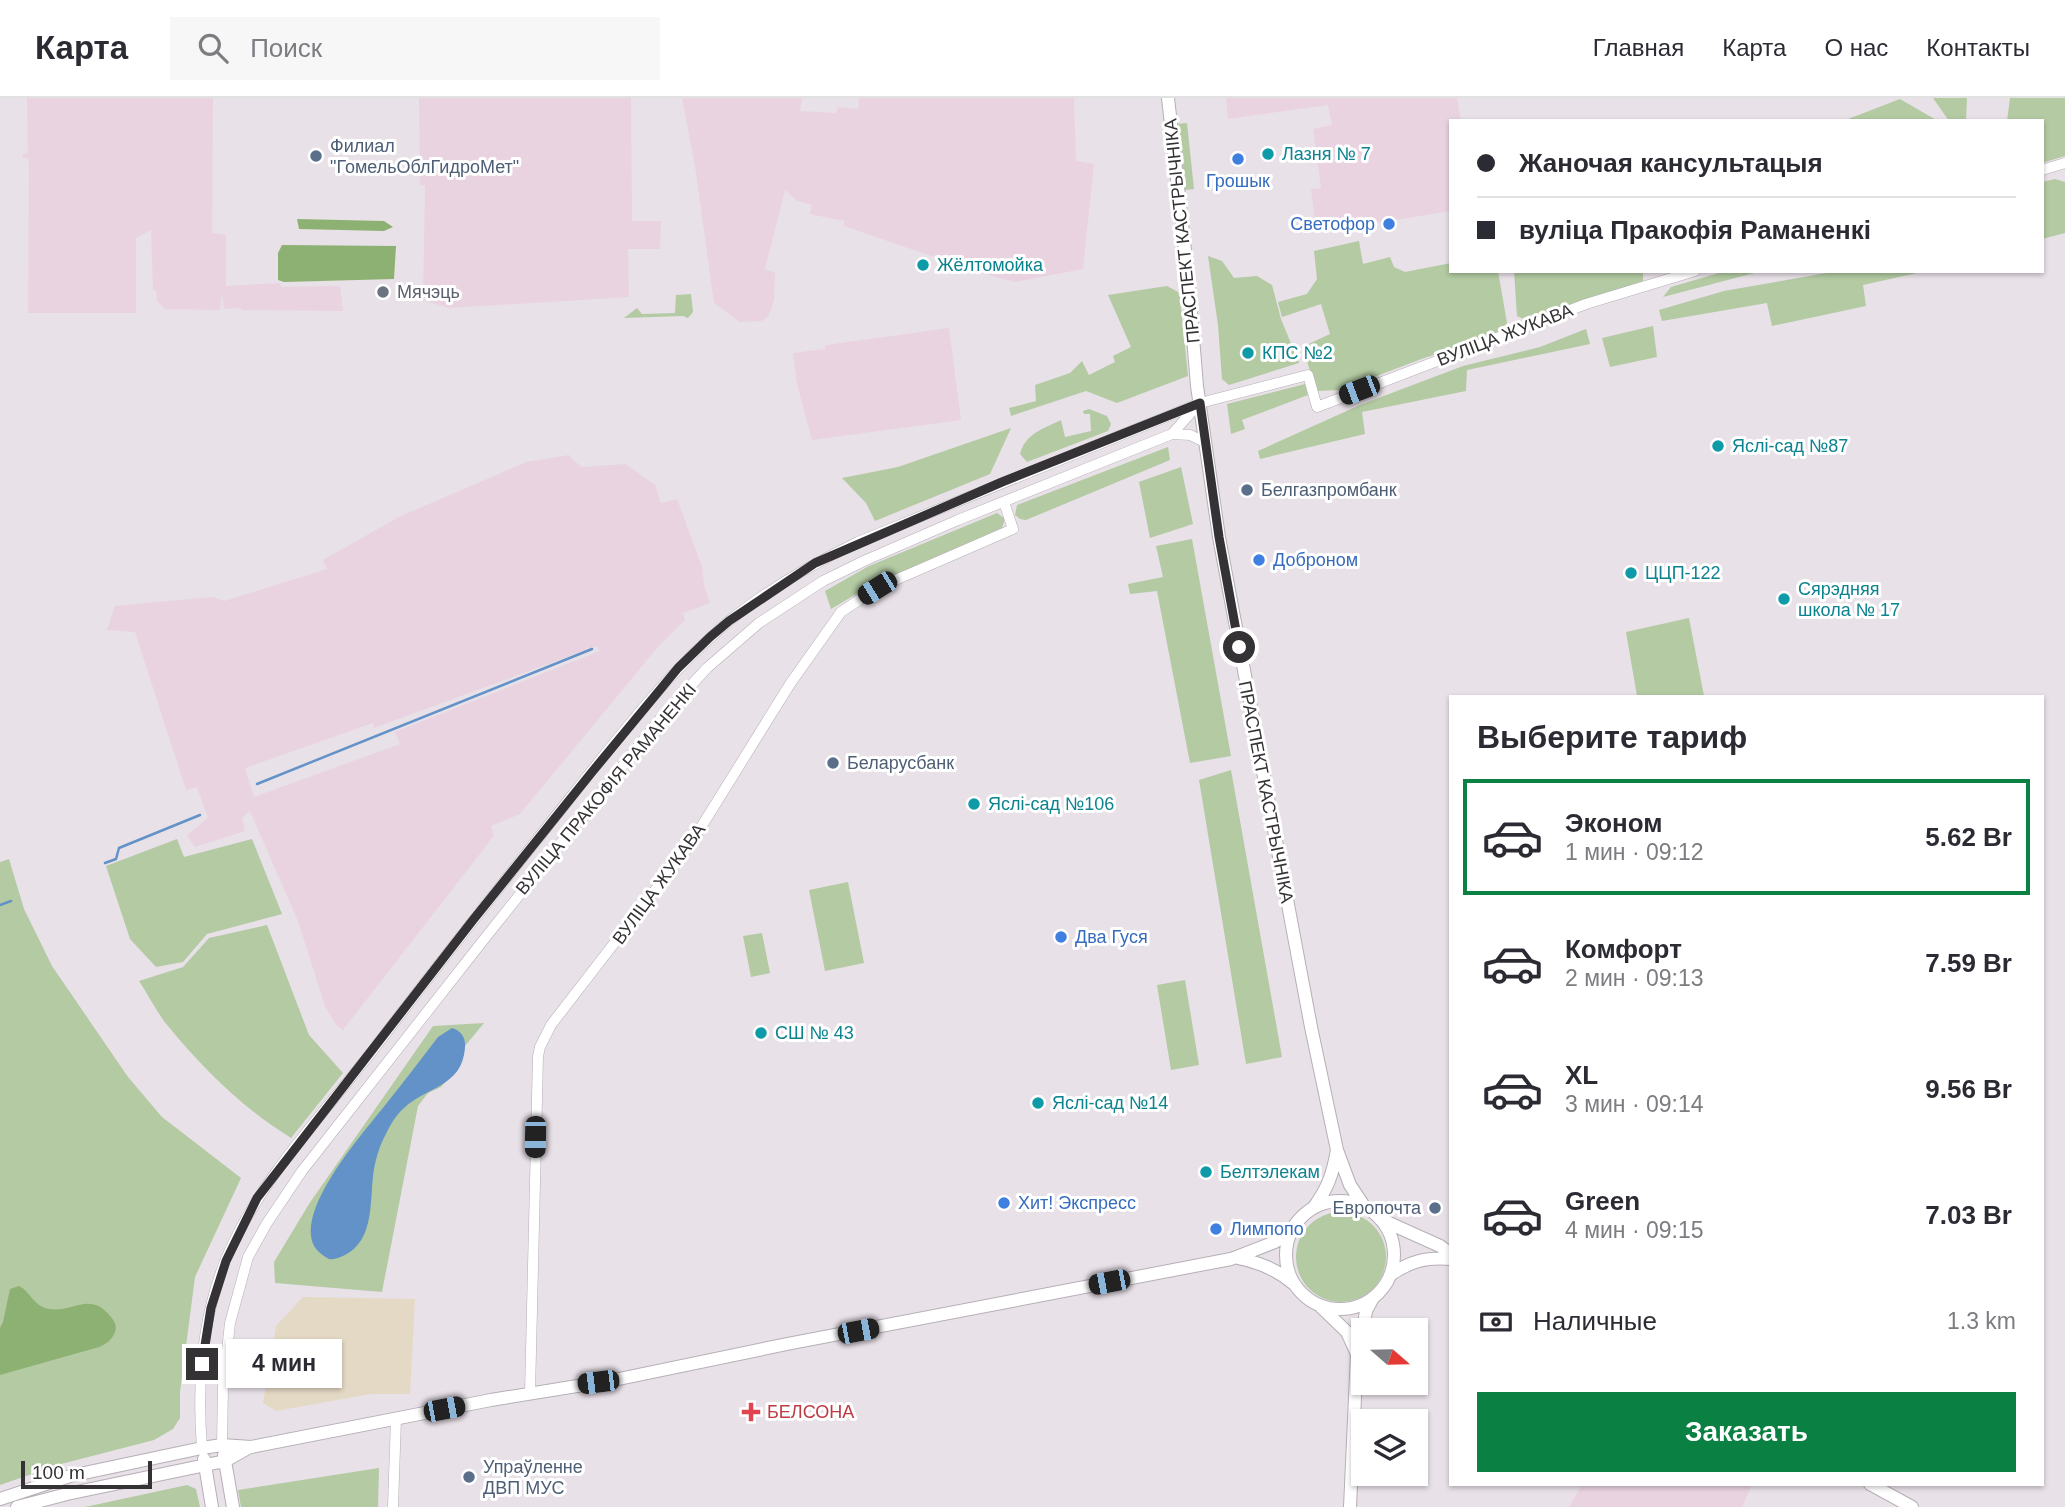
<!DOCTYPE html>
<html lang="ru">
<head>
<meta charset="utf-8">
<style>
  body { margin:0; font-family:Helvetica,sans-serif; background:#f7f7f7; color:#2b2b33; height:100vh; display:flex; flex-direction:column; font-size:26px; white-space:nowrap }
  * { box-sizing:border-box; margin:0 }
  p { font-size:23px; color:#7c7c81 }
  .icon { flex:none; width:38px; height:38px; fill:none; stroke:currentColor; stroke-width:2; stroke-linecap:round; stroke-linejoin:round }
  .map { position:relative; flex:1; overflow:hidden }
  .drawer { position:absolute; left:1449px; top:597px; width:595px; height:791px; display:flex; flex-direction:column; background:#fff; border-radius:0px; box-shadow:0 2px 5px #0004 }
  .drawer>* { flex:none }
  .top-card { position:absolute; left:1449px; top:21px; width:595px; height:154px; border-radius:0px; box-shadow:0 2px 5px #0004; display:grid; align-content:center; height:154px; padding:0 28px; background:#fff }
  .needle { width:46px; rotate:110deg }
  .controls { position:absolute; left:1351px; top:1220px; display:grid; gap:14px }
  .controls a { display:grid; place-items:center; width:77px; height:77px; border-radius:0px; background:#fff; box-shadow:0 2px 5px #0004; font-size:35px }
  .scale { position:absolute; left:21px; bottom:18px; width:131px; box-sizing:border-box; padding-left:7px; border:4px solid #353235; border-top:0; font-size:19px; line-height:24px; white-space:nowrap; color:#353235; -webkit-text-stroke:5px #fff; paint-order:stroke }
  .end { position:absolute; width:32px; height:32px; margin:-16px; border:9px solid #353235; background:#fff; box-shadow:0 0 0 4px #fff }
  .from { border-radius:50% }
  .bubble { position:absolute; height:49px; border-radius:0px; background:#fff; box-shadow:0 2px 5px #0004; font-size:23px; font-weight:600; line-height:49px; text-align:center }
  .car { position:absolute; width:21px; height:42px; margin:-21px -10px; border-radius:9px; box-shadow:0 0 5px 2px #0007; background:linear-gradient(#222 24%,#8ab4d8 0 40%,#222 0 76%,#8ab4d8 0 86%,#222 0) }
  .top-card b { display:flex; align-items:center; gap:24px; height:66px; font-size:26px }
  .top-card b+b { border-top:2px solid #e1e1e2 }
  .top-card i { width:18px; height:18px; background:#2b2b33 }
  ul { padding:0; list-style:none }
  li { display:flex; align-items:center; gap:21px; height:116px; margin:0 14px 10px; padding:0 14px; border:4px solid transparent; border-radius:0px }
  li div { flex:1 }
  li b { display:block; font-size:26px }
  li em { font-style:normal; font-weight:600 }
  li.on { border-color:#0b8043 }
  li>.icon { width:63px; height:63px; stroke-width:1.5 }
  h2 { padding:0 28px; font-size:32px; line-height:84px }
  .pay { display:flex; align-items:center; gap:18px; height:77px; padding:0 28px; font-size:26px }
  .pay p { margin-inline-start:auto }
  .cta { display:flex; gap:14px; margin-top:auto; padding:14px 28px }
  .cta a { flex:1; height:80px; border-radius:0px; background:#0b8043; color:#fff; font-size:28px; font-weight:600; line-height:80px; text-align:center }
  header { display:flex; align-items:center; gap:42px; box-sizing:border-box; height:98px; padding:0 35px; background:#fff; border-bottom:2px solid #e1e1e2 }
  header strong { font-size:33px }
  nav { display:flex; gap:38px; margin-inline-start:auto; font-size:24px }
  .search { width:490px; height:63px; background:#f7f7f7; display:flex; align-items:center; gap:18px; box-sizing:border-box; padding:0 24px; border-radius:0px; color:#7c7c81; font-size:26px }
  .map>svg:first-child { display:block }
</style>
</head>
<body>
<header>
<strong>Карта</strong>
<div class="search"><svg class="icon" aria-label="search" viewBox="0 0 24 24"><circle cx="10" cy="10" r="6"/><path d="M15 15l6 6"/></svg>Поиск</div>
<nav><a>Главная</a><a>Карта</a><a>О нас</a><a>Контакты</a></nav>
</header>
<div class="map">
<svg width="2065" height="1409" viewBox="0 0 2065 1409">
  <rect width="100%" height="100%" fill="#e8e1e8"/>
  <path fill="#e4d9c4" d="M303 1199 415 1201 410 1296H370L276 1313 263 1305 276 1228Z"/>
  <path fill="#e9d3e0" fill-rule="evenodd" d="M27 0H213L212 135 226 137V188L280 185 281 189 340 188 343 213 242 212 240 210 224 211 222 195 220 212 165 211 157 203 156 192H153L151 132 136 140V215H28L29 68 28 60H23V56L28 55Z
    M419 0H631L632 123H661L660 151H628L629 199 449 210 423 202 425 88 420 87Z
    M682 0H802L800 13 836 15 838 9 858 11 859 0H1074L1076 63 1094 66 1083 171 1015 184 981 175 844 128V123L810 116 812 107 797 103 785 92 765 171 775 175 774 202 769 217 762 223 740 224 714 205 695 68Z
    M1226 0H1457L1461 23H1451V113L1326 133 1324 123 1315 124 1311 91 1321 90 1313 31 1332 27 1328 7 1228 21Z
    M949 230 961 322 812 342 797 286 793 255 825 251 826 247Z
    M569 357 581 369 626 366 655 387 661 405 677 401 702 469 704 487 710 505 683 515 685 522 657 550 520 716 491 728 494 737 483 752 343 932 336 927 325 908 298 823 250 713 242 720 245 733 195 749 187 737 208 720 197 689 186 692 135 534 107 532 115 508 212 499 224 503 327 471 323 462 399 419 526 364ZM597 548 600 553 395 634 400 646 254 699 245 670 373 625 374 630Z
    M1582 1386H1752L1742 1409H1569Z"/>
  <path fill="#b3caa3" d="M1933 0H1967L1966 23H1949Z
    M2010 0H2065V58L2042 65V23H2007Z
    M1900 1 1938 23H1843Z
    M1187 25 1194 91 1185 92 1178 26Z
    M2055 81 2065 84V135L2042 141V84Z
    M1359 143 1363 166 1390 159 1394 169 1405 174 1451 165V173H1498L1507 225 1502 236 1424 260 1340 292 1317 293 1302 249 1330 236 1321 206 1282 219 1278 204 1307 196 1317 181 1314 153Z
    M1208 158 1222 163 1234 180 1257 178 1272 187 1281 221 1299 265 1229 287 1222 281 1218 227Z
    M1514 173H1643V183L1526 222 1517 218Z
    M1726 173H1762L1663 199 1671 189Z
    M1838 173H1926L1863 187 1866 208 1772 228 1767 205 1662 223 1659 212 1724 193Z
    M1167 188 1178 194 1180 200 1188 278 1117 305 1086 293 1011 318 1009 310 1036 303 1035 287 1070 275 1082 263 1089 277 1115 264 1113 258 1131 249 1108 197Z
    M691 196 693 214 688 220 683 218 624 220 637 210 642 216 675 215 676 197Z
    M1653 228 1657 259 1610 269 1602 240Z
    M1586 231 1590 246 1467 272 1466 293 1362 314 1365 336 1260 361 1258 353 1360 307 1463 268 1540 249Z
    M1305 286 1308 297 1242 322 1245 331 1231 336 1227 306Z
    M1089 311 1107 318 1111 326 1108 333 1027 364 1020 356C1025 336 1044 330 1061 322L1065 339 1091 333 1090 316H1084L1083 313Z
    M1011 330 990 376 875 423 866 405 842 380 898 369Z
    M1168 349 1170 362 1026 422 1020 421 1015 417 1017 407Z
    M1181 369 1193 426 1150 440 1139 384Z
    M997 415 1005 421 1002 430 868 489 831 511 825 493 869 468Z
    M1192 441 1231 658 1190 665 1157 493 1130 496 1128 486 1163 479 1156 448Z
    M1689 520 1704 598H1637L1626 534Z
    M1231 672 1282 959 1246 966 1199 682Z
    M177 741 184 759 252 741 282 816 207 836 183 864 156 869 130 841 106 768Z
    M9 761 24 811 52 868 128 979 162 1019 241 1080 195 1179 180 1294V1320L173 1331 154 1342 61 1366 0 1387V764Z
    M848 784 864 865 825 873 809 792Z
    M267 827 309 937 343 975 291 1040C244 1011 203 971 168 928 157 915 149 898 139 883L183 869 209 840Z
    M762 835 770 875 751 879 743 838Z
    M1185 882 1199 967 1171 972 1157 887Z
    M484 925 465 948 457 971 441 989 428 995 418 1008 382 1194 275 1185 274 1164 309 1106 433 928Z
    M1296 1159a45 45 0 1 1 90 0a45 45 0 1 1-90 0Z
    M379 1370 378 1409H241L238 1392Z
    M187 1387 196 1391 200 1409H85Z"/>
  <path fill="#8cb172" d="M297 121 384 123 393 129 384 133 299 131Z
    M282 147 396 148 394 181 284 184 278 182V155Z
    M19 1188C31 1194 33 1208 49 1211 73 1215 90 1192 111 1219 115 1224 117 1228 115 1234 112 1242 106 1246 99 1249L0 1277V1230L3 1224 10 1191Z"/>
  <path fill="#6292c7" d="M452 930C461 933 466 939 465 950 462 989 426 989 404 1010 396 1017 390 1027 386 1036 380 1046 376 1060 374 1071 369 1100 376 1141 345 1157 340 1159 335 1162 329 1161 325 1159 320 1155 317 1152 289 1117 365 1033 386 1006 404 984 421 961 438 939Z"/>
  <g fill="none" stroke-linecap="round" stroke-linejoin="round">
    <path stroke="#6292c7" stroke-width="2.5" d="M257 686 592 551
      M105 765 116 761 119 750 200 717
      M0 807 11 803"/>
    <defs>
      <path id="minor" d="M2042 72 2065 65
        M1172 336 1190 337 1205 344
        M530 1295 538 958 540 949 551 927 690 747 790 586 841 514 877 490 1013 431 1004 404
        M222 1347 223 1289 230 1225 248 1159 267 1125 302 1073 489 835 660 621 707 570 759 525 823 483 866 462 958 422 1172 336 1197 308
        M202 1350C197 1287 202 1220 226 1161 261 1078 326 1014 380 943 442 861 506 781 570 700 615 644 659 586 712 538 754 499 806 469 858 444L1200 305 1308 277 1317 309 1586 206 1695 173
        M393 1409 396 1320"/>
      <path id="major" d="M1168 0 1188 179 1197 288 1219 439 1311 929 1337 1052 1350 1087 1364 1108
        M1286 1157a54 54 0 1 1 108 0a54 54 0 1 1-108 0Z
        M1314 1109C1328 1090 1333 1075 1337 1052
        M1380 1121 1440 1148 1451 1156
        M1238 1160C1260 1165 1276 1171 1294 1186
        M1390 1177C1411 1163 1426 1159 1451 1161
        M1321 1209 1347 1234 1357 1256
        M224 1357 233 1409
        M204 1361 212 1409
        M1870 1386 1912 1409
        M0 1401 70 1378 202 1350 222 1347 251 1349 491 1302 614 1282 787 1246 1231 1161 1275 1144 1293 1131
        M17 1409 67 1396 225 1363 250 1349
        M1350 1409 1357 1256 1361 1244 1366 1213 1373 1200"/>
    </defs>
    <use href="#minor" stroke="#b6afb6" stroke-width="11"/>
    <use href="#major" stroke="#b6afb6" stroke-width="14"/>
    <use href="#minor" stroke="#fff" stroke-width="10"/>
    <use href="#major" stroke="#fff" stroke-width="12"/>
  </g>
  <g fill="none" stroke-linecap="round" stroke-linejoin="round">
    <path stroke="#353235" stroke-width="9" d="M202 1266 211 1210 226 1163 257 1100 473 822 592 674 678 570 710 539 729 523 815 465 1002 384 1200 305 1219 439 1239 549"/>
  </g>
  <g fill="#0f9aa8" stroke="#fff" stroke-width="2.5">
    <circle cx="1268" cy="56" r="7"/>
    <circle cx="923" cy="167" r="7"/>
    <circle cx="1248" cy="255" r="7"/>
    <circle cx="1718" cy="348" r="7"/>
    <circle cx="1631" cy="475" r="7"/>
    <circle cx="1784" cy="501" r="7"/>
    <circle cx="974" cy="706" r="7"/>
    <circle cx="761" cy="935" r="7"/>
    <circle cx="1038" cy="1005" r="7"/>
    <circle cx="1206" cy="1074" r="7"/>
  </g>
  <g fill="#5c6f8a" stroke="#fff" stroke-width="2.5">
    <circle cx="316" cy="58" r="7"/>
    <circle cx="1247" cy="392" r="7"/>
    <circle cx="833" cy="665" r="7"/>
    <circle cx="1435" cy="1110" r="7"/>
    <circle cx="469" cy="1379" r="7"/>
  </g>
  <g fill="#3f7fe0" stroke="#fff" stroke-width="2.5">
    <circle cx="1238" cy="61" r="7"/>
    <circle cx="1389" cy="126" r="7"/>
    <circle cx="1259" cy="462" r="7"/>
    <circle cx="1061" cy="839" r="7"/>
    <circle cx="1004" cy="1105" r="7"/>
    <circle cx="1216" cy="1131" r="7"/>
  </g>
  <circle fill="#6b7280" stroke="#fff" stroke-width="2.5" cx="383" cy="194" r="7"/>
  <path fill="#e0444e" stroke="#fff" stroke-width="2.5" d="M747.5 1303.5h7v7h7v7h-7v7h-7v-7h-7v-7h7z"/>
  <g text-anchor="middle" stroke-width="6" stroke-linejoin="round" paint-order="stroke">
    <g font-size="18" fill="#4e5e75" stroke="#fff" text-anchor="start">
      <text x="330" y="54">Филиал<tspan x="330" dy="21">"ГомельОблГидроМет"</tspan></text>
      <text x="1261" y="398">Белгазпромбанк</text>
      <text x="847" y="671">Беларусбанк</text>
      <text x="1421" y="1116" text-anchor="end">Европочта</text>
      <text x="483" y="1375">Упраўленне<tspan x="483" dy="21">ДВП МУС</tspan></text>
    </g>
    <g font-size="18" fill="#0d838f" stroke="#fff" text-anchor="start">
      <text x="1282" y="62">Лазня № 7</text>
      <text x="937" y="173">Жёлтомойка</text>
      <text x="1262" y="261">КПС №2</text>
      <text x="1732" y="354">Яслі-сад №87</text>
      <text x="1645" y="481">ЦЦП-122</text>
      <text x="1798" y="497">Сярэдняя<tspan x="1798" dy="21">школа № 17</tspan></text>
      <text x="988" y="712">Яслі-сад №106</text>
      <text x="775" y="941">СШ № 43</text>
      <text x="1052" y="1011">Яслі-сад №14</text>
      <text x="1220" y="1080">Белтэлекам</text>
    </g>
    <g font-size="18" fill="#366cbe" stroke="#fff" text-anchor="start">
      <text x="1238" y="89" text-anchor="middle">Грошык</text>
      <text x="1375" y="132" text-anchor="end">Светофор</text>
      <text x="1273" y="468">Доброном</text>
      <text x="1075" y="845">Два Гуся</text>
      <text x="1018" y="1111">Хит! Экспресс</text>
      <text x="1230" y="1137">Лимпопо</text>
    </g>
    <g font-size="18" fill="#353235" stroke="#fff">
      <text transform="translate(1182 133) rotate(-96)" y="6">ПРАСПЕКТ КАСТРЫЧНІКА</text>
      <text transform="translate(1505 237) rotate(-21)" y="6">ВУЛІЦА ЖУКАВА</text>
      <text transform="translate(606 691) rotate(-50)" y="6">ВУЛІЦА ПРАКОФІЯ РАМАНЕНКІ</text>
      <text transform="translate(1266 694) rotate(79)" y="6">ПРАСПЕКТ КАСТРЫЧНІКА</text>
      <text transform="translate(659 786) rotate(-54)" y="6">ВУЛІЦА ЖУКАВА</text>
    </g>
    <g font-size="18" fill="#5b616d" stroke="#fff" text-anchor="start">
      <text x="397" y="200">Мячэць</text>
    </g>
    <g font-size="18" fill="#be3a42" stroke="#fff" text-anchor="start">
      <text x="767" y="1320">БЕЛСОНА</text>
    </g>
  </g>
</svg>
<div class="controls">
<a><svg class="needle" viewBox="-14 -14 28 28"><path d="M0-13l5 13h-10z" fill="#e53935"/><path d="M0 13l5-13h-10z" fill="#7c7c81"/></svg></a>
<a><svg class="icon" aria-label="layers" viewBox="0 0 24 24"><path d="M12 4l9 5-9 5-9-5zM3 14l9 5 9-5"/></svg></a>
</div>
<div class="scale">100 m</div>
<i class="end from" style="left:1239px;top:549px"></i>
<i class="end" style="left:202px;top:1266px"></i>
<div class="bubble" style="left:226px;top:1241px;width:116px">4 мин</div>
<i class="car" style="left:1359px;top:292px;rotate:249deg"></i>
<i class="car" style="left:877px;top:490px;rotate:238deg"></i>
<i class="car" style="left:535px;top:1039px;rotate:181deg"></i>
<i class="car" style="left:1109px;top:1184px;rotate:259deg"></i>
<i class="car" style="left:858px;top:1233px;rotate:79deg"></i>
<i class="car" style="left:598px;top:1284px;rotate:263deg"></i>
<i class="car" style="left:444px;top:1311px;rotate:79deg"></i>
<div class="top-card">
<b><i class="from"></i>Жаночая кансультацыя</b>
<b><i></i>вуліца Пракофія Раманенкі</b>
</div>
<section class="drawer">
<h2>Выберите тариф</h2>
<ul>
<li class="on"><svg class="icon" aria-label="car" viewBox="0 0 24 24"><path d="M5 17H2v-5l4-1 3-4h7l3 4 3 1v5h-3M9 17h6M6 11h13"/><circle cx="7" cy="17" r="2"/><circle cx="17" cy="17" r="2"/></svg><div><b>Эконом</b><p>1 мин · 09:12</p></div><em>5.62 Br</em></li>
<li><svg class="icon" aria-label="car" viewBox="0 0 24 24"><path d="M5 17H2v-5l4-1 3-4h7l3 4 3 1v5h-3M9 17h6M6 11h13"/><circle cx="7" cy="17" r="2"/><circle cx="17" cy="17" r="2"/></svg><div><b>Комфорт</b><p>2 мин · 09:13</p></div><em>7.59 Br</em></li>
<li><svg class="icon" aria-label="car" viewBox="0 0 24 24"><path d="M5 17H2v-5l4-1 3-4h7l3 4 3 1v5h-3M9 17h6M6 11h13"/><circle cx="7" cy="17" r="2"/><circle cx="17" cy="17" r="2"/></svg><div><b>XL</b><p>3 мин · 09:14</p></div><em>9.56 Br</em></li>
<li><svg class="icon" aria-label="car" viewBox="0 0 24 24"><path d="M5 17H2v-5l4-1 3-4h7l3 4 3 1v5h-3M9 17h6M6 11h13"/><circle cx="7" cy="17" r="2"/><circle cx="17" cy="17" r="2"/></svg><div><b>Green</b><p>4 мин · 09:15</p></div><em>7.03 Br</em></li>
</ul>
<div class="pay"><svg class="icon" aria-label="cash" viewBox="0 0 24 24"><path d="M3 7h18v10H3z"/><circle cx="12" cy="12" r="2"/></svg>Наличные<p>1.3 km</p></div>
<div class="cta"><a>Заказать</a></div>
</section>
</div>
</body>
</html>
